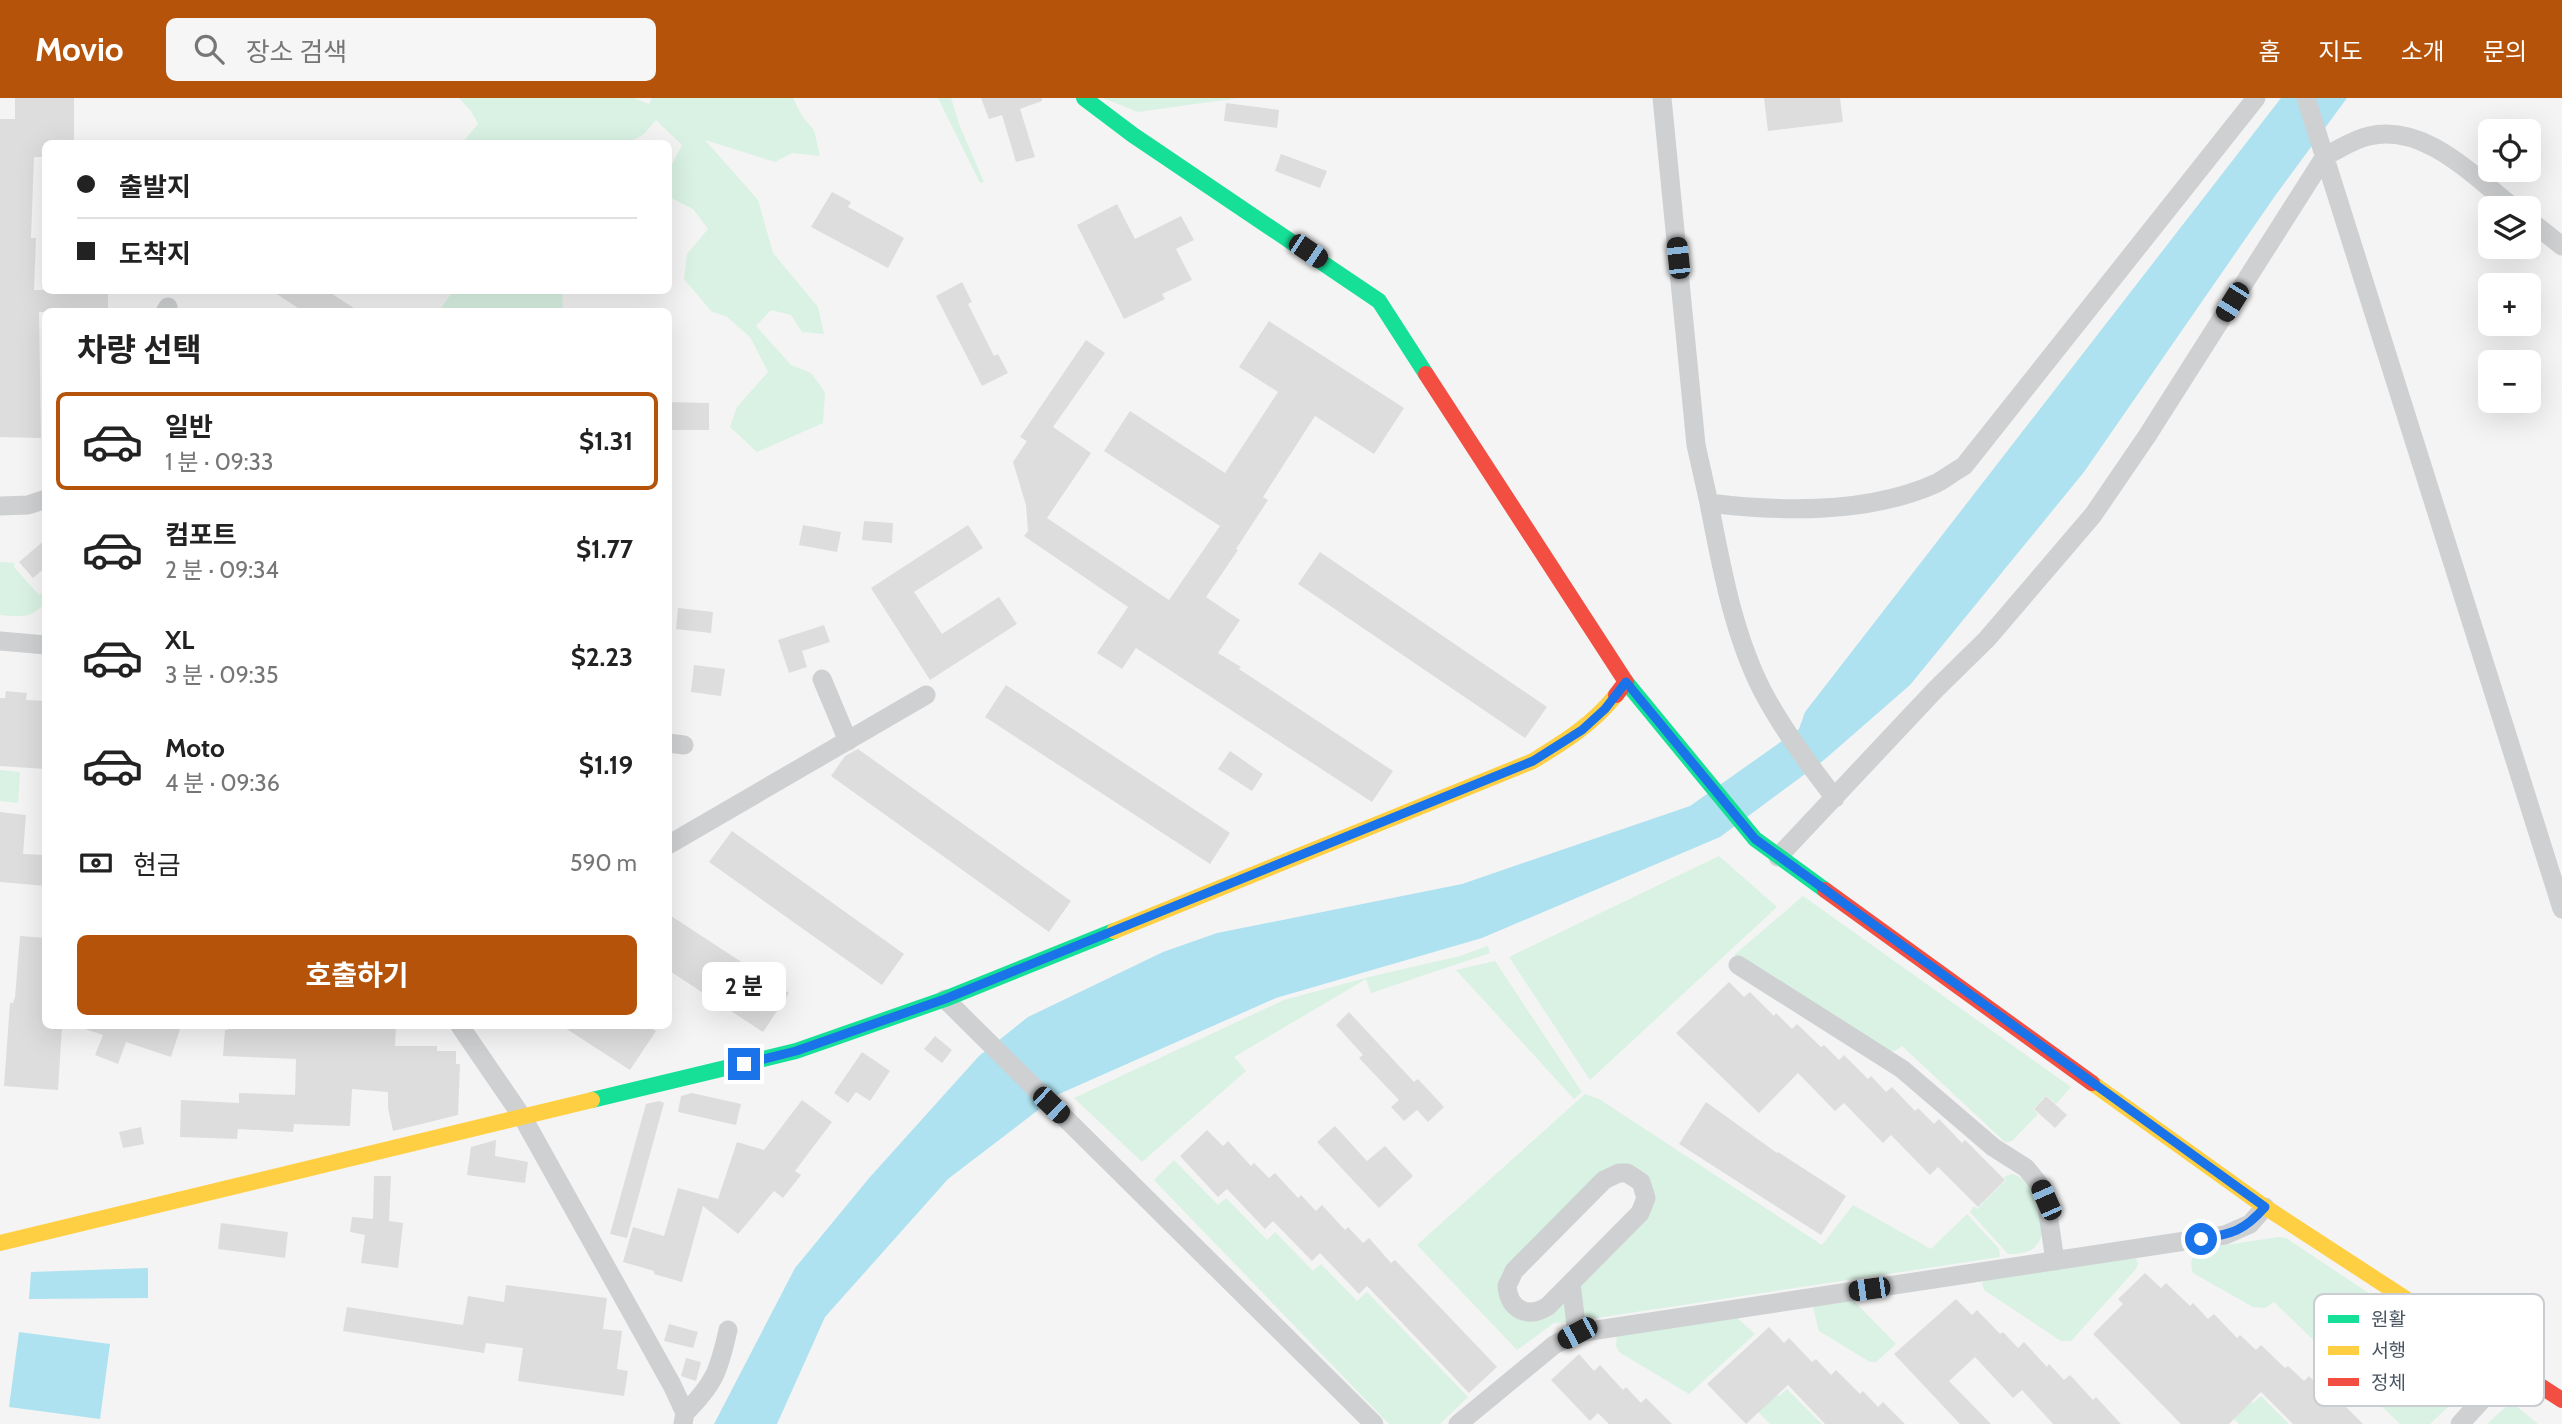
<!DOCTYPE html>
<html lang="ko">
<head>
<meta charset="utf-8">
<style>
  body { margin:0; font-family:Cabin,"Noto Sans KR",sans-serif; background:#f6f6f6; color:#222; height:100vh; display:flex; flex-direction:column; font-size:26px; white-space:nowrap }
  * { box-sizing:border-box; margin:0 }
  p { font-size:23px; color:#767676 }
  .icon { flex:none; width:38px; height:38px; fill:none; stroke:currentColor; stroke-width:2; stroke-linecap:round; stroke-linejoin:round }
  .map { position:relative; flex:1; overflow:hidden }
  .panel { position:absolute; left:42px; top:210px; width:630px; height:721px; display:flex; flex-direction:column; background:#fff; border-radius:10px; box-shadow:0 7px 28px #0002 }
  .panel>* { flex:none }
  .hud { position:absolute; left:42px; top:42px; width:630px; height:154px; border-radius:10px; box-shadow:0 7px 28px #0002; display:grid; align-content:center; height:154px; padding:0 35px; background:#fff }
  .buttons { position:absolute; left:2478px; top:21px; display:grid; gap:14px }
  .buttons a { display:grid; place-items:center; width:63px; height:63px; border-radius:10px; background:#fff; box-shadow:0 7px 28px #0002; font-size:35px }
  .end { position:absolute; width:32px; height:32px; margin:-16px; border:9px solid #1a73e8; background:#fff; box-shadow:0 0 0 4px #fff }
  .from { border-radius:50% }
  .bubble { position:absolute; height:49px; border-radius:10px; background:#fff; box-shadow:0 7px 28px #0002; font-size:23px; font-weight:700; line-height:49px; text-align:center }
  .car { position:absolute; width:21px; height:42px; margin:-21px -10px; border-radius:9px; box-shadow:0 0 5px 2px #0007; background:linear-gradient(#222 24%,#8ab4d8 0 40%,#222 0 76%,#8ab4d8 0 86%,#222 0) }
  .hud b { display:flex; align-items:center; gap:24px; height:66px; font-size:26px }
  .hud b+b { border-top:2px solid #e0e0e0 }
  .hud i { width:18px; height:18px; background:#222 }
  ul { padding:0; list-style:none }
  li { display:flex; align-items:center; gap:21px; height:98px; margin:0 14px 10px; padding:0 21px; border:4px solid transparent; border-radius:10px }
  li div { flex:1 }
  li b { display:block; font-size:26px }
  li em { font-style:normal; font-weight:700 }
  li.selected { border-color:#b45309 }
  li>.icon { width:63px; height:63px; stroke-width:1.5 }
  h2 { padding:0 35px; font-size:32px; line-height:84px }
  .pay { display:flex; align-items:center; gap:18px; height:77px; padding:0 35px; font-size:26px }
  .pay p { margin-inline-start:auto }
  .cta { display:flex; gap:14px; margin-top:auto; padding:14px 35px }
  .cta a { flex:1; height:80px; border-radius:10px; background:#b45309; color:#fff; font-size:28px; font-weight:700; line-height:80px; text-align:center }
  header { display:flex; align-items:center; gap:42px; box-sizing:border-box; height:98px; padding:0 35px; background:#b45309; color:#fff }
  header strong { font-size:33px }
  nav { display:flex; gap:38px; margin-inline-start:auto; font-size:24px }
  .search { width:490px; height:63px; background:#f6f6f6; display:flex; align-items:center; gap:18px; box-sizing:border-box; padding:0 24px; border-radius:10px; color:#767676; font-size:26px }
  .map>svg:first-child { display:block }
</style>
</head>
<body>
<header>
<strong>Movio</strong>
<div class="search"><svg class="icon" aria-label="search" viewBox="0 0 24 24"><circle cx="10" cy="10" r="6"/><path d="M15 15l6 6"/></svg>장소 검색</div>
<nav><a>홈</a><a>지도</a><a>소개</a><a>문의</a></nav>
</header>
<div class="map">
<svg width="2562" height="1326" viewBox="0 0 2562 1326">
  <rect width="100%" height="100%" fill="#f4f4f4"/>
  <path fill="#d9f2e3" d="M459 0H634L649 6 652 0H793L802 18 814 32 820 58 792 55 775 64 705 42 758 102 773 155 818 209 824 236 802 234 791 217 771 212 756 228 791 267 811 275 825 294 823 325 757 354 730 329 737 309 768 274 750 239 726 218 712 214 684 181 687 156 708 131 693 111 671 100 669 102V72L682 47 656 22 644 36 628 45H462L478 26 471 13Z
    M938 0H951L959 26 984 84 980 85Z
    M1103 0H1239L1138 14Z
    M453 193H562L563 213H439Z
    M0 464 15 465 14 469 39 497 45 492V506C28 521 22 519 0 517Z
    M0 672 20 674 18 705 0 703Z
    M1719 758 1777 809 1590 982 1509 859Z
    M1803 798 2071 989 2056 1006 2046 997 2033 1011 2038 1016 2012 1043 2005 1044 1902 948 1895 953 1881 952 1734 857Z
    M1488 848 1490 855 1371 895 1366 881 1234 959 1246 973 1142 1064 1074 1000 1284 902 1373 878 1460 858Z
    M1495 863 1582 994 1574 1001 1456 872Z
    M1585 996 1599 1001 1822 1147 1853 1107 1931 1151 1967 1116 1999 1151 2000 1159 1583 1222 1579 1187 1652 1105 1616 1067 1598 1076 1503 1173 1500 1183 1508 1211 1565 1201 1568 1224 1554 1225 1517 1252 1417 1147Z
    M1174 1062 1218 1107 1226 1100 1267 1142 1275 1134 1313 1173 1321 1166 1357 1203 1367 1194 1468 1299 1440 1326H1389L1154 1082Z
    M2012 1076C2033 1079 2051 1128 2038 1145 2032 1155 2019 1156 2008 1156L1970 1114 1974 1108 1977 1111 2006 1082 2004 1079Z
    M2279 1139 2286 1140 2475 1266 2476 1282 2430 1326H2400L2274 1204 2265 1210 2253 1209 2193 1175C2190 1165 2191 1158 2199 1151Z
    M2136 1160 2138 1166 2136 1171 2071 1243H2061L1984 1192 1982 1185 1987 1180Z
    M1852 1201 1896 1246 1876 1264H1870L1819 1233 1812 1206Z
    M1735 1218 1755 1236 1689 1296 1619 1254 1616 1248 1617 1236Z
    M2158 1243 2214 1266 2253 1305 2261 1298 2289 1326H2239Z
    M1745 1263 1779 1298 1787 1291 1822 1326H1770L1726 1281Z
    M2508 1307 2516 1308 2538 1326H2487Z"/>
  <path fill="#aee2f0" d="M2281 0H2347L2275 98 2084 374 1910 587 1824 662 1720 739 1482 840 1276 900 1059 996 948 1081 825 1219 777 1326H714L795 1170 870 1079 979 958 1028 919 1163 854 1217 835 1462 786 1690 708 1799 631 1805 614Z
    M148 1170V1200L29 1201 31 1174Z
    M19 1234 110 1246 100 1321 9 1309Z"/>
  <path fill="#ddddde" d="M15 0H74V46H46V59H34L31 140H36L34 192H108V214H39L41 340 0 339V21H15Z
    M981 0H1042V3L1020 11 1035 59 1016 64 1002 17 989 21Z
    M1764 0H1840L1843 24 1768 33Z
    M1226 5 1279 12 1277 30 1224 23Z
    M1281 56 1327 73 1320 90 1275 73Z
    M832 94 851 104 848 109 904 140 888 170 811 129Z
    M1117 106 1135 141 1181 118 1194 142 1176 151 1192 182 1162 196 1165 201 1124 221 1077 127Z
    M962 184 972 204 968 206 994 258 998 256 1008 275 982 288 936 198Z
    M271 192H326L360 214H304Z
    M1269 223 1404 310 1374 356 1315 318 1263 399 1268 402 1236 451 1238 452 1206 499 1240 522 1218 555 1241 569 1239 571 1393 673 1372 704 1136 550 1122 571 1097 555 1128 509 1024 438 1028 433 1026 407 1013 364 1027 343 1020 339 1086 242 1105 255 1053 329 1091 355 1047 420 1169 502 1220 428 1104 353 1130 313 1225 375 1278 294 1239 269Z
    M668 304 709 305V332H668Z
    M864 423 893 425 892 445 862 442Z
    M803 427 841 434 837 454 799 447Z
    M968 427 983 450 914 494 942 536 999 499 1017 526 930 582 871 490Z
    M46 441V469L33 480 19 464Z
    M1320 454 1547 609 1525 640 1298 486Z
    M678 510 713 514 711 535 676 531Z
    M824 527 830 544 802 553 807 569 789 575 778 542Z
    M694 567 725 571 721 598 691 594Z
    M1006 587 1230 735 1210 766 985 619Z
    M6 593 27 595 26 602 46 603V671L0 668V600H5Z
    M858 651 1071 803 1049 834 831 678 845 658Z
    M1230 653 1263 676 1252 693 1218 671Z
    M0 714 26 717 23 756 46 757V788L0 784Z
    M732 733 904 856 882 887 709 764Z
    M668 816 789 895 763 934 668 872Z
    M20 838 46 840V928H62L58 992 4 988 10 905H13L15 899Z
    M1729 884 1744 899 1750 894 1774 918 1776 915 1792 931 1797 926 1821 949 1824 947 1839 962 1844 957 1868 981 1871 978 1886 994 1892 989 1915 1013 1918 1010 1934 1026 1939 1021 1962 1045 1965 1042 2005 1082 1978 1109 1938 1069 1930 1077 1891 1037 1883 1045 1844 1005 1835 1013 1798 975 1759 1015 1676 935Z
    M1349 914 1414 984 1418 981 1444 1009 1428 1024 1417 1012 1404 1023 1391 1009 1399 1002 1359 960 1363 957 1336 927Z
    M86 928H181L171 959 126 944 118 966 95 957 103 937 85 931Z
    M228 928H396L395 948H437V953H456V966H460L458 1017 393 1033 388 1010V994L352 991 350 1028 294 1026 293 1034 238 1031 237 1041 180 1039 181 1002 239 1005V995L295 997 296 961 223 958 225 932H228Z
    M562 928H647L656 933 630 972Z
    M935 938 952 952 942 965 924 951Z
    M862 954 890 973 870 1003 856 994 848 1005 834 995Z
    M692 995 741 1006 736 1027 678 1014 681 998Z
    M2046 998 2067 1017 2055 1030 2034 1011Z
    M802 1002 832 1024 795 1073 801 1077 783 1100 774 1093 738 1136 703 1108 682 1184 654 1176V1173L623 1164 633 1129 664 1138 678 1090 718 1101 737 1044 764 1052Z
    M659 1003 664 1005 627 1140 610 1136 646 1006Z
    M1706 1004 1777 1055 1778 1054 1846 1098 1821 1137 1679 1046Z
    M1335 1028 1367 1063 1385 1048 1413 1078 1379 1110 1317 1044Z
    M141 1029 144 1046 123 1050 119 1034Z
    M1207 1032 1223 1048 1228 1043 1251 1068 1254 1065 1269 1080 1275 1075 1298 1100 1301 1097 1316 1113 1322 1107 1345 1132 1348 1129 1363 1145 1369 1140 1391 1165 1395 1162 1497 1269 1469 1295 1367 1188 1359 1196 1320 1155 1312 1163 1273 1123 1265 1131 1227 1091 1218 1099 1180 1058Z
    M496 1042 495 1058 528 1064 525 1085 467 1077 471 1049Z
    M374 1078H391L389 1123 403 1125 398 1170 361 1165 365 1137 350 1134 352 1119 373 1121Z
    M221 1125 288 1134 285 1160 218 1151Z
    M2145 1175 2161 1190 2166 1185 2190 1208 2193 1205 2208 1221 2214 1216 2237 1240 2240 1237 2256 1252 2261 1247 2285 1270 2288 1268 2304 1283 2309 1278 2333 1302 2336 1299 2363 1326H2293L2261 1294 2229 1326H2181L2093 1236 2123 1206 2118 1201Z
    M506 1187 607 1200 603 1231 622 1233 617 1271 628 1273 624 1298 518 1283 523 1250 486 1245 484 1255 343 1233 347 1209 463 1227 468 1198 504 1204Z
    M1956 1201 1972 1217 1977 1212 2000 1236 2003 1234 2018 1250 2024 1244 2047 1269 2049 1266 2064 1282 2070 1277 2093 1302 2096 1299 2121 1326H2053L2022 1292 2013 1300 1975 1259 1949 1283 1991 1326H1960L1894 1256Z
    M669 1226 698 1234 693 1250 664 1243Z
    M1769 1229 1784 1245 1789 1240 1812 1264 1816 1261 1831 1277 1836 1272 1860 1296 1863 1293 1878 1309 1883 1304 1905 1326H1825L1788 1287 1746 1326 1707 1286Z
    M1579 1256 1594 1273 1600 1267 1623 1292 1626 1289 1641 1305 1646 1300 1672 1326H1609L1598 1315 1590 1323 1551 1282Z
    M686 1260 701 1264 696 1283 681 1278Z"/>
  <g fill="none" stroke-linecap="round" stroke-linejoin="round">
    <path stroke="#ced0d2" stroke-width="19" d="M1662 0 1696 347 1709 405C1781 414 1869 416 1937 385 1946 380 1955 373 1964 368L2256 0
      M2306 0 2562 811
      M2529 122 2562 148
      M165 214 168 209
      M1709 405C1721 467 1733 535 1762 592 1781 629 1809 667 1835 700
      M0 408 28 407 46 401
      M0 543 46 547
      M822 581 848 643
      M668 645 684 647
      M668 747 926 597
      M1778 759 1936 591 1987 541 2093 417 2147 338 2325 58C2338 52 2354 41 2369 38 2425 25 2473 78 2514 110
      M1738 867 1902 971 1993 1049 2026 1070 2039 1086 2046 1102 2055 1163
      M945 901 1374 1326
      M460 928 523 1020 672 1287 685 1315 683 1326
      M1619 1075H1627L1641 1084 1646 1100 1640 1115 1548 1208C1528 1221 1509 1212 1507 1188L1514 1173 1604 1082Z
      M1571 1185 1577 1235
      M685 1315C715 1285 719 1272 728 1232
      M1458 1326 1554 1247 1577 1235 2225 1137 2250 1126 2265 1109
      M2460 1326 2512 1269"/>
    <path stroke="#16e098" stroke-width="16" d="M1084 0 1133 37 1379 203 1426 276
      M1626 584 1755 741 1825 792
      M592 1002 796 953 945 901 1114 833"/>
    <path stroke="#ffcf43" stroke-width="16" d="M1114 833 1533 663C1564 644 1593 626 1616 597
      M2092 985 2265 1109 2466 1240
      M0 1145 592 1002"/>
    <path stroke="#f24e42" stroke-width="16" d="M1426 276 1626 584 1616 597
      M1825 792 2092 985
      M2466 1240 2562 1302"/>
  </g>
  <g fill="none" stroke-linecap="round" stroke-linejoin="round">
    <path stroke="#1a73e8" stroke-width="9" d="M744 966 796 953 945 901 1533 663 1582 632 1605 611 1626 584 1755 741 2265 1109C2244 1133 2232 1136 2201 1141"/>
  </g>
  <rect x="2314" y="1196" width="230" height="112" rx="10" fill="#fff" stroke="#c9ccd0" stroke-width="2"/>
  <rect x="2328" y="1217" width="31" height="8" fill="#16e098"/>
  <rect x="2328" y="1248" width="31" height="9" fill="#ffcf43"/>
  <rect x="2328" y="1280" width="31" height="8" fill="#f24e42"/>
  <g font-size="19" fill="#4a5661">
    <text x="2371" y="1228">원활</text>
    <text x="2371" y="1259">서행</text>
    <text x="2371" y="1291">정체</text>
  </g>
</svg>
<div class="buttons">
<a><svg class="icon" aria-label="locate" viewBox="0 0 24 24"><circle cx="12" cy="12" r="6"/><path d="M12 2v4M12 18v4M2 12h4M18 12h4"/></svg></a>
<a><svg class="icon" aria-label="layers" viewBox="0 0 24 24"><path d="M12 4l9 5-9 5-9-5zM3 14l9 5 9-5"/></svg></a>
<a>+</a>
<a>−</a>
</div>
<i class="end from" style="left:2201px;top:1141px"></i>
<i class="end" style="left:744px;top:966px"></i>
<div class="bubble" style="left:702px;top:864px;width:84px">2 분</div>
<i class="car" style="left:1308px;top:153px;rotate:124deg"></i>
<i class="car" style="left:1678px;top:160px;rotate:354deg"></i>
<i class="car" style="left:2232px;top:204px;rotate:212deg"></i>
<i class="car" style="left:1051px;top:1007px;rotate:134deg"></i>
<i class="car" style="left:2046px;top:1102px;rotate:336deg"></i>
<i class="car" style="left:1869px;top:1191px;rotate:262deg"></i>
<i class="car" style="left:1577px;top:1235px;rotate:242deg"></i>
<div class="hud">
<b><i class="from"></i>출발지</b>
<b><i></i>도착지</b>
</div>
<section class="panel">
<h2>차량 선택</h2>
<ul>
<li class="selected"><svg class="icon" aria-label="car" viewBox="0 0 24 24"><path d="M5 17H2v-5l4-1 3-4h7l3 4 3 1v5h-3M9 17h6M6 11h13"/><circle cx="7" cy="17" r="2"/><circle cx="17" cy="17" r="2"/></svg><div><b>일반</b><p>1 분 · 09:33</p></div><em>$1.31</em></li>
<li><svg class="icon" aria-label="car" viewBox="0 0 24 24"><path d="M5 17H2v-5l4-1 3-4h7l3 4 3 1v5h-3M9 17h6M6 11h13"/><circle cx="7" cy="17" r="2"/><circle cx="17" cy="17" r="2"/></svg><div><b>컴포트</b><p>2 분 · 09:34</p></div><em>$1.77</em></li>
<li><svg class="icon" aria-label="car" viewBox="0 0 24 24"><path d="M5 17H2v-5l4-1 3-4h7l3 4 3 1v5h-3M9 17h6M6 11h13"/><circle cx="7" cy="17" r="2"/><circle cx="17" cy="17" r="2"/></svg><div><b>XL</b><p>3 분 · 09:35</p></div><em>$2.23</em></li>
<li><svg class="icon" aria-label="car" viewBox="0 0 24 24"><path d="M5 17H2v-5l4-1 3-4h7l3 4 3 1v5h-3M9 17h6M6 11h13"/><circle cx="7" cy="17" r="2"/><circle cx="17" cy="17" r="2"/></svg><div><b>Moto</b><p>4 분 · 09:36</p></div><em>$1.19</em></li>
</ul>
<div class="pay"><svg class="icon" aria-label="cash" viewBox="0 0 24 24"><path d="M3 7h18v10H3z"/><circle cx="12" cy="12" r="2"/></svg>현금<p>590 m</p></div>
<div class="cta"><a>호출하기</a></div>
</section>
</div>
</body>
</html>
